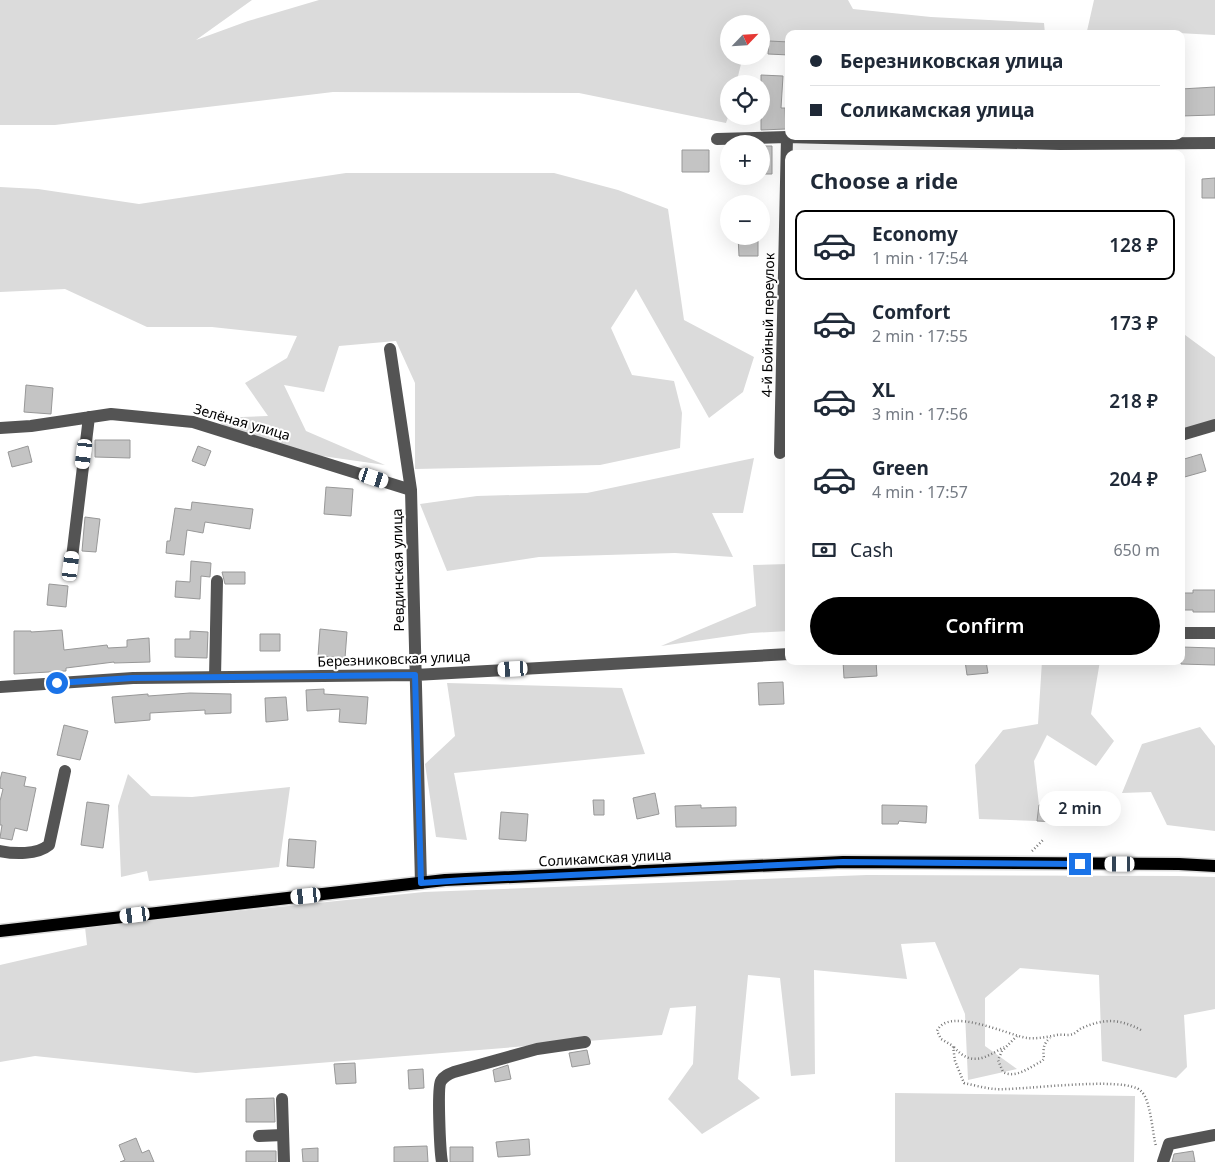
<!DOCTYPE html>
<html lang="en">
<head>
<meta charset="utf-8">
<style>
  body { margin:0; font-family:"Noto Sans",sans-serif; background:#f6f6f7; color:#1f2937; height:100vh; display:flex; flex-direction:column; font-size:19px; white-space:nowrap }
  * { box-sizing:border-box; margin:0 }
  p { font-size:16px; color:#747a83 }
  .icon { flex:none; width:28px; height:28px; fill:none; stroke:currentColor; stroke-width:2; stroke-linecap:round; stroke-linejoin:round }
  .map { position:relative; flex:1; overflow:hidden }
  .drawer { position:absolute; left:785px; top:150px; width:400px; height:515px; display:flex; flex-direction:column; background:#fff; border-radius:10px; box-shadow:0 5px 20px #0002 }
  .drawer>* { flex:none }
  .guide { position:absolute; left:785px; top:30px; width:400px; height:110px; border-radius:10px; box-shadow:0 5px 20px #0002; display:grid; align-content:center; height:110px; padding:0 25px; background:#fff }
  .needle { width:32px; rotate:65deg }
  .fabs { position:absolute; left:720px; top:15px; display:grid; gap:10px }
  .fabs a { display:grid; place-items:center; width:50px; height:50px; border-radius:50%; background:#fff; box-shadow:0 5px 20px #0002; font-size:25px }
  .end { position:absolute; width:22px; height:22px; margin:-11px; border:6px solid #1a73e8; background:#fff; box-shadow:0 0 0 2px #fff }
  .from { border-radius:50% }
  .bubble { position:absolute; height:35px; border-radius:18px; background:#fff; box-shadow:0 5px 20px #0002; font-size:16px; font-weight:600; line-height:35px; text-align:center }
  .car { position:absolute; width:15px; height:30px; margin:-15px -8px; border-radius:6px; box-shadow:0 0 4px 1px #0007; background:linear-gradient(#fff 24%,#345 0 40%,#fff 0 76%,#345 0 86%,#fff 0) }
  .guide b { display:flex; align-items:center; gap:18px; height:48px; font-size:19px }
  .guide b+b { border-top:1px solid #e0e1e3 }
  .guide i { width:12px; height:12px; background:#1f2937 }
  ul { padding:0; list-style:none }
  li { display:flex; align-items:center; gap:15px; height:70px; margin:0 10px 8px; padding:0 15px; border:2px solid transparent; border-radius:10px }
  li div { flex:1 }
  li b { display:block; font-size:19px }
  li em { font-style:normal; font-weight:600 }
  li.selected { border-color:#000 }
  li>.icon { width:45px; height:45px; stroke-width:1.5 }
  h2 { padding:0 25px; font-size:22px; line-height:60px }
  .pay { display:flex; align-items:center; gap:12px; height:55px; padding:0 25px; font-size:19px }
  .pay p { margin-inline-start:auto }
  .cta { display:flex; gap:10px; margin-top:auto; padding:10px 25px }
  .cta a { flex:1; height:58px; border-radius:30px; background:#000; color:#fff; font-size:20px; font-weight:600; line-height:58px; text-align:center }
  .map>svg:first-child { display:block }
</style>
</head>
<body>
<div class="map">
<svg width="1215" height="1162" viewBox="0 0 1215 1162">
  <rect width="100%" height="100%" fill="#fff"/>
  <path fill="#dbdbdb" d="M0 0H252L196 40 248 21 319 0H848L853 9 931 17 1044 23 1045 34H789V44L761 45V24H729V56H743L736 84H729V114L726 123 579 93 333 92 55 125H0Z
    M1094 0H1215V35L1140 31H1087Z
    M346 173H554L618 190 668 209 684 320 754 357 743 392 709 418 636 289 611 328 632 375 674 381 682 413 680 448 600 465 415 469V383L396 341 339 346 324 392 284 385 306 431 385 465 301 453 239 436 213 418 268 416 245 383 287 358 297 336 212 327H147L65 289 0 292V187L38 189 139 204Z
    M1181 332 1215 357V421L1181 432Z
    M754 458 743 513H712L733 557 675 553 539 557 447 571 420 504 477 496 587 493Z
    M789 564V631L751 633 661 646 756 606 753 565Z
    M1042 661H1100L1091 714 1114 741 1096 766 1047 735 1034 761 1039 805 1037 821 979 819 975 765 1003 730 1038 724Z
    M447 683 622 688 645 754 454 773 467 840 436 837 425 764 455 736Z
    M1200 727 1215 746V831L1167 825 1151 792 1122 793 1142 744Z
    M128 774 151 796 192 797 290 787 279 867 149 881 147 871 121 877 118 806Z
    M867 875 1178 876 1215 877V1009L1184 1015 1187 1067 1176 1078 1102 1061 1099 975 1020 968 985 998V1046L1017 1069 968 1080 965 1014 935 942 901 944 907 979 814 970 815 1074 791 1076 780 978 748 975 738 1079 760 1098 702 1134 668 1099 693 1064 696 1006 670 1008 662 1035 196 1073 35 1056 0 1062V965L87 945 85 927 424 892Z
    M895 1093 1135 1096 1134 1162H895Z"/>
  <path fill="#c4c4c4" stroke="#989898" d="M769 41 789 42V55L768 54Z
    M761 75 783 76 781 108H785L786 129 761 130Z
    M1215 87V115L1181 116V89Z
    M761 146H772V174H761Z
    M682 150H709V172H682Z
    M1215 178V198H1202V179Z
    M738 236H758V256H739Z
    M26 385 53 388 51 414 24 412Z
    M95 440H130V458L95 457Z
    M28 446 32 462 12 467 8 452Z
    M198 446 211 451 205 466 192 461Z
    M1201 454 1206 471 1181 478V460Z
    M326 487 353 489 351 516 324 514Z
    M192 502 253 509 250 529 205 522 203 533 187 530 184 555 166 553 167 541H170L175 508 191 510Z
    M85 517 100 519 96 552 82 551Z
    M191 561 211 563 210 577 201 576 200 599 175 597 176 581 190 582Z
    M222 572H245V584H225Z
    M49 584 68 586 66 607 47 605Z
    M1193 590H1215V612H1193V610H1181V593H1193Z
    M320 629 347 632 345 658 318 656Z
    M62 630 64 650 107 645 108 648 127 647V640L149 638 150 662 114 663V662L66 668V671L14 674V631H31V632Z
    M190 631 208 632 207 658 175 657V639H190Z
    M260 634H280V651H260Z
    M1181 647 1215 648V665L1181 664Z
    M843 661H876L877 676 844 678Z
    M965 661H986L988 673 967 675Z
    M783 682 784 704 759 705 758 683Z
    M324 689V694L368 697 366 724 339 722 340 709 307 711 306 690Z
    M190 693 231 694V713L205 714V710L150 713V720L115 723 112 697 148 694V696Z
    M286 697 288 720 266 722 265 698Z
    M64 725 88 731 80 760 57 755Z
    M2 772 26 777 24 786 36 788 27 831 15 828 12 840 0 838 2 825H0V801L3 789 0 788V780Z
    M655 793 659 814 637 819 633 798Z
    M593 800H604V815H594Z
    M87 802 109 805 103 848 81 845Z
    M701 805V808L736 807V826L676 827 675 806Z
    M882 805 927 806 926 823 899 821 898 824H882Z
    M1039 805 1061 807 1060 822 1037 821Z
    M501 812 528 814 526 841 499 839Z
    M289 839 316 841 314 868 287 866Z
    M587 1050 590 1064 572 1067 569 1053Z
    M355 1063 356 1083 336 1084 334 1064Z
    M508 1065 511 1079 495 1082 493 1070Z
    M423 1069 424 1088 409 1089 408 1070Z
    M274 1098 275 1122H246V1099Z
    M136 1138 142 1153 149 1150 154 1162H120L125 1160 119 1145Z
    M529 1139 530 1155 498 1157 496 1142Z
    M427 1146 428 1162H394V1147Z
    M450 1147H473V1162H450Z
    M318 1148V1162H303L302 1149Z
    M246 1151H276V1162H246Z
    M1193 1151 1195 1162H1172L1174 1154Z"/>
  <g fill="none" stroke-linecap="round" stroke-linejoin="round">
    <defs>
      <path id="major" d="M0 931 445 880 843 862 1179 864 1215 866"/>
    </defs>
    <use href="#major" stroke="#dbdbdb" stroke-width="15"/>
    <path stroke="#767676" stroke-width="2.5" stroke-dasharray="1 2.5" stroke-linecap="butt" d="M1032 851 1044 839
      M1141 1030C1120 1019 1105 1018 1082 1028 1079 1029 1076 1033 1073 1034 1068 1036 1062 1034 1057 1035 1047 1037 1037 1039 1027 1038 1008 1035 948 1006 937 1031L941 1039 953 1046 955 1061 964 1083C973 1085 984 1088 994 1089 1021 1091 1125 1075 1141 1091 1151 1100 1152 1132 1156 1146
      M1017 1036 1002 1051 998 1060 1003 1072C1016 1079 1030 1067 1042 1061L1044 1059C1043 1049 1043 1044 1050 1038
      M954 1047C971 1067 985 1058 1004 1047"/>
    <path stroke="#545454" stroke-width="12" d="M717 139 787 137 1060 144 1215 143
      M390 349 411 490 421 883
      M0 428 31 426 111 414 193 422 411 490
      M1181 435 1215 425
      M780 453 787 137
      M71 566 89 417
      M1181 633H1215
      M215 677 217 581
      M0 687 133 678 415 675 789 654
      M0 851C14 854 37 855 49 845L65 771
      M282 1099 284 1162
      M259 1136 283 1135
      M442 1162C440 1151 437 1087 441 1081 444 1076 449 1074 454 1072L537 1049 585 1042
      M1163 1162 1169 1144 1215 1135"/>
    <use href="#major" stroke="#000" stroke-width="12"/>
  </g>
  <g fill="none" stroke-linecap="round" stroke-linejoin="round">
    <path stroke="#1a73e8" stroke-width="6" d="M57 683 132 678 415 675 421 883 465 880 843 862 1080 864"/>
  </g>
  <g text-anchor="middle" stroke-width="4" stroke-linejoin="round" paint-order="stroke">
    <g font-size="14" fill="#000" stroke="#fff">
      <text transform="translate(768 325) rotate(-89)" y="5">4-й Бойный переулок</text>
      <text transform="translate(242 422) rotate(16)" y="5">Зелёная улица</text>
      <text transform="translate(398 570) rotate(-91)" y="5">Ревдинская улица</text>
      <text transform="translate(394 659) rotate(-2)" y="5">Березниковская улица</text>
      <text transform="translate(605 858) rotate(-3)" y="5">Соликамская улица</text>
    </g>
  </g>
</svg>
<div class="fabs">
<a><svg class="needle" viewBox="-14 -14 28 28"><path d="M0-13l5 13h-10z" fill="#e53935"/><path d="M0 13l5-13h-10z" fill="#747a83"/></svg></a>
<a><svg class="icon" aria-label="locate" viewBox="0 0 24 24"><circle cx="12" cy="12" r="6"/><path d="M12 2v4M12 18v4M2 12h4M18 12h4"/></svg></a>
<a>+</a>
<a>−</a>
</div>
<i class="end from" style="left:57px;top:683px"></i>
<i class="end" style="left:1080px;top:864px"></i>
<div class="bubble" style="left:1039px;top:791px;width:82px">2 min</div>
<i class="car" style="left:84px;top:454px;rotate:187deg"></i>
<i class="car" style="left:374px;top:478px;rotate:108deg"></i>
<i class="car" style="left:71px;top:566px;rotate:7deg"></i>
<i class="car" style="left:513px;top:669px;rotate:267deg"></i>
<i class="car" style="left:1120px;top:864px;rotate:270deg"></i>
<i class="car" style="left:306px;top:896px;rotate:264deg"></i>
<i class="car" style="left:135px;top:915px;rotate:263deg"></i>
<div class="guide">
<b><i class="from"></i>Березниковская улица</b>
<b><i></i>Соликамская улица</b>
</div>
<section class="drawer">
<h2>Choose a ride</h2>
<ul>
<li class="selected"><svg class="icon" aria-label="car" viewBox="0 0 24 24"><path d="M5 17H2v-5l4-1 3-4h7l3 4 3 1v5h-3M9 17h6M6 11h13"/><circle cx="7" cy="17" r="2"/><circle cx="17" cy="17" r="2"/></svg><div><b>Economy</b><p>1 min · 17:54</p></div><em>128 ₽</em></li>
<li><svg class="icon" aria-label="car" viewBox="0 0 24 24"><path d="M5 17H2v-5l4-1 3-4h7l3 4 3 1v5h-3M9 17h6M6 11h13"/><circle cx="7" cy="17" r="2"/><circle cx="17" cy="17" r="2"/></svg><div><b>Comfort</b><p>2 min · 17:55</p></div><em>173 ₽</em></li>
<li><svg class="icon" aria-label="car" viewBox="0 0 24 24"><path d="M5 17H2v-5l4-1 3-4h7l3 4 3 1v5h-3M9 17h6M6 11h13"/><circle cx="7" cy="17" r="2"/><circle cx="17" cy="17" r="2"/></svg><div><b>XL</b><p>3 min · 17:56</p></div><em>218 ₽</em></li>
<li><svg class="icon" aria-label="car" viewBox="0 0 24 24"><path d="M5 17H2v-5l4-1 3-4h7l3 4 3 1v5h-3M9 17h6M6 11h13"/><circle cx="7" cy="17" r="2"/><circle cx="17" cy="17" r="2"/></svg><div><b>Green</b><p>4 min · 17:57</p></div><em>204 ₽</em></li>
</ul>
<div class="pay"><svg class="icon" aria-label="cash" viewBox="0 0 24 24"><path d="M3 7h18v10H3z"/><circle cx="12" cy="12" r="2"/></svg>Cash<p>650 m</p></div>
<div class="cta"><a>Confirm</a></div>
</section>
</div>
</body>
</html>
